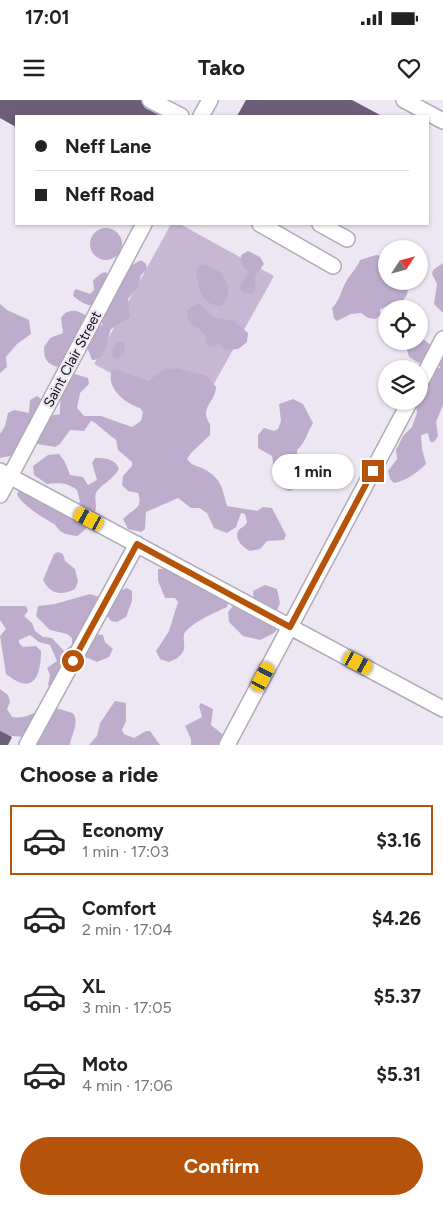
<!DOCTYPE html>
<html lang="en">
<head>
<meta charset="utf-8">
<style>
  body { margin:0; font-family:Figtree,sans-serif; background:#f2f2f2; color:#222; height:100vh; display:flex; flex-direction:column; font-size:19px; white-space:nowrap }
  * { box-sizing:border-box; margin:0 }
  p { font-size:16px; color:#767676 }
  .icon { flex:none; width:28px; height:28px; fill:none; stroke:currentColor; stroke-width:2; stroke-linecap:round; stroke-linejoin:round }
  .map { position:relative; height:645px; overflow:hidden }
  .side { display:flex; flex-direction:column; background:#fff; flex:1 }
  .side>* { flex:none }
  .top-card { position:absolute; left:15px; top:15px; width:414px; height:110px; border-radius:0px; box-shadow:0 1px 4px #0004; display:grid; align-content:center; height:110px; padding:0 20px; background:#fff }
  .needle { width:32px; rotate:54deg }
  .tools { position:absolute; left:378px; top:140px; display:grid; gap:10px }
  .tools a { display:grid; place-items:center; width:50px; height:50px; border-radius:50%; background:#fff; box-shadow:0 1px 4px #0004; font-size:25px }
  .end { position:absolute; width:22px; height:22px; margin:-11px; border:6px solid #b45309; background:#fff; box-shadow:0 0 0 2px #fff }
  .from { border-radius:50% }
  .bubble { position:absolute; height:35px; border-radius:18px; background:#fff; box-shadow:0 1px 4px #0004; font-size:16px; font-weight:700; line-height:35px; text-align:center }
  .car { position:absolute; width:15px; height:30px; margin:-15px -8px; border-radius:6px; box-shadow:0 0 4px 1px #0007; background:linear-gradient(#f5c518 24%,#345 0 40%,#f5c518 0 76%,#345 0 86%,#f5c518 0) }
  .top-card b { display:flex; align-items:center; gap:18px; height:48px; font-size:19px }
  .top-card b+b { border-top:1px solid #e0e0e0 }
  .top-card i { width:12px; height:12px; background:#222 }
  ul { padding:0; list-style:none }
  li { display:flex; align-items:center; gap:15px; height:70px; margin:0 10px 8px; padding:0 10px; border:2px solid transparent; border-radius:0px }
  li div { flex:1 }
  li b { display:block; font-size:19px }
  li em { font-style:normal; font-weight:700 }
  li.selected { border-color:#b45309 }
  li>.icon { width:45px; height:45px; stroke-width:1.5 }
  h2 { padding:0 20px; font-size:22px; line-height:60px }
  .cta { display:flex; gap:10px; margin-top:auto; padding:10px 20px }
  .cta a { flex:1; height:58px; border-radius:30px; background:#b45309; color:#fff; font-size:20px; font-weight:700; line-height:58px; text-align:center }
  .status { display:flex; justify-content:space-between; align-items:center; height:35px; padding:0 25px; background:#fff; direction:ltr }
  .status svg { height:14px; fill:currentColor }
  header { display:flex; justify-content:space-between; align-items:center; height:65px; padding:0 20px; background:#fff; font-size:22px; font-weight:700 }
  .map>svg:first-child { display:block }
</style>
</head>
<body>
<div class="status"><b>17:01</b><svg viewBox="0 0 49 12"><path d="M0 12V9h3v3zM5 12V6h3v6zM10 12V3h3v9zM15 12V0h3v12zM26 1h20v11H26zM47 4h2v5h-2z"/></svg></div>
<header><svg class="icon" aria-label="menu" viewBox="0 0 24 24"><path d="M4 6h16M4 12h16M4 18h16"/></svg>Tako<svg class="icon" aria-label="heart" viewBox="0 0 24 24"><path d="M12 20l-8-8c-3-5 5-10 8-4 3-6 11-1 8 4z"/></svg></header>
<div class="map">
<svg width="443" height="645" viewBox="0 0 443 645">
  <rect width="100%" height="100%" fill="#ede7f4"/>
  <path fill="#c7b7d5" d="M171 124H180L274 176 195 318 94 264Z"/>
  <path fill="#bdaccc" d="M90 144a16 16 0 1 1 32 0a16 16 0 1 1-32 0Z
    M248 151 260 157 264 164 255 176V191L251 194 242 192 240 186 248 172 242 164 241 155Z
    M376 155 386 157V181H407C412 204 394 204 380 209V215L376 219 368 218 361 213 351 214 337 221 334 218 332 208C340 201 341 189 347 180 351 173 357 168 360 160Z
    M141 160 146 164 147 169 141 175 138 187 128 199 130 217 111 229C106 240 108 260 92 260L87 247C78 255 64 274 51 264 44 260 44 254 44 247L50 238 63 233 61 218C70 203 87 214 95 224L103 225 98 215 96 204C87 208 80 201 73 196L74 191 76 189 90 194 94 190 93 180 102 173 106 172 109 178Z
    M443 163V212H442L434 204 437 184 432 174 433 170Z
    M201 164C222 166 239 190 221 206 201 206 197 185 196 169Z
    M199 203 213 217 234 221 248 233 247 242 238 249 224 250 220 244 211 247 207 245 205 235C197 224 186 226 187 210Z
    M0 204 7 210 29 220 31 234 17 244 6 257 7 267 0 273Z
    M443 229V305L436 322 438 336 434 342H430L428 333 421 335 422 349 426 364C418 372 406 381 394 383L390 379 388 371 397 359 396 350 403 336 412 327 417 313 416 304 421 298 420 291 433 269 440 268 438 260H427L419 263 409 257 406 247 408 241H419V239H423L432 246Z
    M120 241 124 242 125 252 117 259 113 257 112 252 117 242Z
    M176 268 207 276 216 287C216 302 198 308 210 324V335L191 353 187 359C193 367 197 365 204 369 222 379 222 388 227 406L257 411 263 407 272 408 286 435 284 440 267 441 260 449 250 451C244 448 234 440 238 431 241 427 245 427 247 422L245 414 241 413 236 427 227 433 214 428 207 413 199 408H191L178 398 146 412 145 429 141 432 128 429 123 419C131 410 144 409 138 393L128 391 122 385 123 376 132 366V362L118 350 116 340 112 337 94 322 91 321 84 331 70 330 60 344 55 347 32 343 14 355 0 358V334L5 326 8 313 14 310 29 313 30 300 37 296 40 298 48 316 60 314C60 301 61 281 75 274L88 278 89 284 80 293 77 308 84 316H101L132 327 141 321 143 312 140 308C126 304 105 288 112 270H117L148 281 163 270Z
    M293 299 303 304 313 323C307 333 306 342 297 350V354L308 367 311 382 289 391C273 386 275 370 272 356L258 348V335L264 328 274 331 278 329 281 321 279 304Z
    M59 354 65 362 70 375 83 377 88 385 97 380 92 363 95 358C105 358 116 359 119 369 113 379 104 383 97 391 94 396 96 402 96 407 95 417 86 431 77 436 72 435 66 435 62 432 58 430 57 426 54 424 44 418 21 405 17 394L22 386 56 393 76 404 80 402 77 390C66 382 59 383 47 384L34 375 33 366 48 355Z
    M58 452 63 454 65 461 75 469 78 482 75 489C61 496 50 494 43 480L54 454Z
    M171 462 229 500 227 507C212 514 197 520 186 531 178 539 195 552 169 562L160 559 156 551 169 531 178 502 175 498H165L158 481V469H165Z
    M265 485 277 489 280 503 277 510 278 528 274 533 260 540 243 536 229 522 228 512 235 504 254 501 253 491Z
    M127 488 132 491V501L126 517 117 522 111 521 104 512 96 534 103 535 105 542 113 549 109 557 97 562 88 558 79 560C69 578 78 581 54 589L48 585 50 575 47 568 57 561 50 545 39 542 30 535 19 540V543L23 547 36 546 41 551C41 577 33 596 6 574L0 536 6 529 0 520V506H26L28 511 24 516 32 523 35 531 43 537 52 538 64 551 72 545V538L67 534 50 530 36 516 38 506 55 504 90 494 103 498Z
    M0 589 8 595 10 602 7 609 12 617C24 619 32 614 42 609 52 605 65 611 73 613 80 624 71 634 70 645H29L23 637 2 635 0 632Z
    M115 601 126 603V621L122 630 124 634 134 638 146 631H150L160 645H89L97 636 100 623Z
    M201 603 213 609 211 625 226 637 222 645H191V639L185 626 202 617 199 606Z"/>
  <path fill="#6c5d79" d="M0 0H141L145 8 161 16H16V27L0 18Z
    M246 0H352L382 16H237Z
    M0 631 12 637 8 645H0Z"/>
  <g fill="none" stroke-linecap="round" stroke-linejoin="round">
    <defs>
      <path id="minor" d="M150 0 181 16
        M404 0 443 21
        M201 16 210 0
        M260 124 333 166
        M320 124 347 139
        M419 285 443 239
        M0 371 443 609
        M0 395 144 124
        M27 645 137 444
        M227 645 410 301"/>
    </defs>
    <use href="#minor" stroke="#b1aab7" stroke-width="18"/>
    <use href="#minor" stroke="#fff" stroke-width="15"/>
  </g>
  <g fill="none" stroke-linecap="round" stroke-linejoin="round">
    <path stroke="#b45309" stroke-width="6" d="M73 561 137 444 290 527 373 371"/>
  </g>
  <g text-anchor="middle" stroke-width="4.5" stroke-linejoin="round" paint-order="stroke">
    <g font-size="14" fill="#100e12" stroke="#ede7f4">
      <text transform="translate(72 259) rotate(-62)" y="5">Saint Clair Street</text>
    </g>
  </g>
</svg>
<div class="tools">
<a><svg class="needle" viewBox="-14 -14 28 28"><path d="M0-13l5 13h-10z" fill="#e53935"/><path d="M0 13l5-13h-10z" fill="#767676"/></svg></a>
<a><svg class="icon" aria-label="locate" viewBox="0 0 24 24"><circle cx="12" cy="12" r="6"/><path d="M12 2v4M12 18v4M2 12h4M18 12h4"/></svg></a>
<a><svg class="icon" aria-label="layers" viewBox="0 0 24 24"><path d="M12 4l9 5-9 5-9-5zM3 14l9 5 9-5"/></svg></a>
</div>
<i class="end from" style="left:73px;top:561px"></i>
<i class="end" style="left:373px;top:371px"></i>
<div class="bubble" style="left:272px;top:354px;width:82px">1 min</div>
<i class="car" style="left:89px;top:419px;rotate:298deg"></i>
<i class="car" style="left:358px;top:563px;rotate:118deg"></i>
<i class="car" style="left:263px;top:577px;rotate:28deg"></i>
<div class="top-card">
<b><i class="from"></i>Neff Lane</b>
<b><i></i>Neff Road</b>
</div>
</div>
<section class="side">
<h2>Choose a ride</h2>
<ul>
<li class="selected"><svg class="icon" aria-label="car" viewBox="0 0 24 24"><path d="M5 17H2v-5l4-1 3-4h7l3 4 3 1v5h-3M9 17h6M6 11h13"/><circle cx="7" cy="17" r="2"/><circle cx="17" cy="17" r="2"/></svg><div><b>Economy</b><p>1 min · 17:03</p></div><em>$3.16</em></li>
<li><svg class="icon" aria-label="car" viewBox="0 0 24 24"><path d="M5 17H2v-5l4-1 3-4h7l3 4 3 1v5h-3M9 17h6M6 11h13"/><circle cx="7" cy="17" r="2"/><circle cx="17" cy="17" r="2"/></svg><div><b>Comfort</b><p>2 min · 17:04</p></div><em>$4.26</em></li>
<li><svg class="icon" aria-label="car" viewBox="0 0 24 24"><path d="M5 17H2v-5l4-1 3-4h7l3 4 3 1v5h-3M9 17h6M6 11h13"/><circle cx="7" cy="17" r="2"/><circle cx="17" cy="17" r="2"/></svg><div><b>XL</b><p>3 min · 17:05</p></div><em>$5.37</em></li>
<li><svg class="icon" aria-label="car" viewBox="0 0 24 24"><path d="M5 17H2v-5l4-1 3-4h7l3 4 3 1v5h-3M9 17h6M6 11h13"/><circle cx="7" cy="17" r="2"/><circle cx="17" cy="17" r="2"/></svg><div><b>Moto</b><p>4 min · 17:06</p></div><em>$5.31</em></li>
</ul>
<div class="cta"><a>Confirm</a></div>
</section>
</body>
</html>
